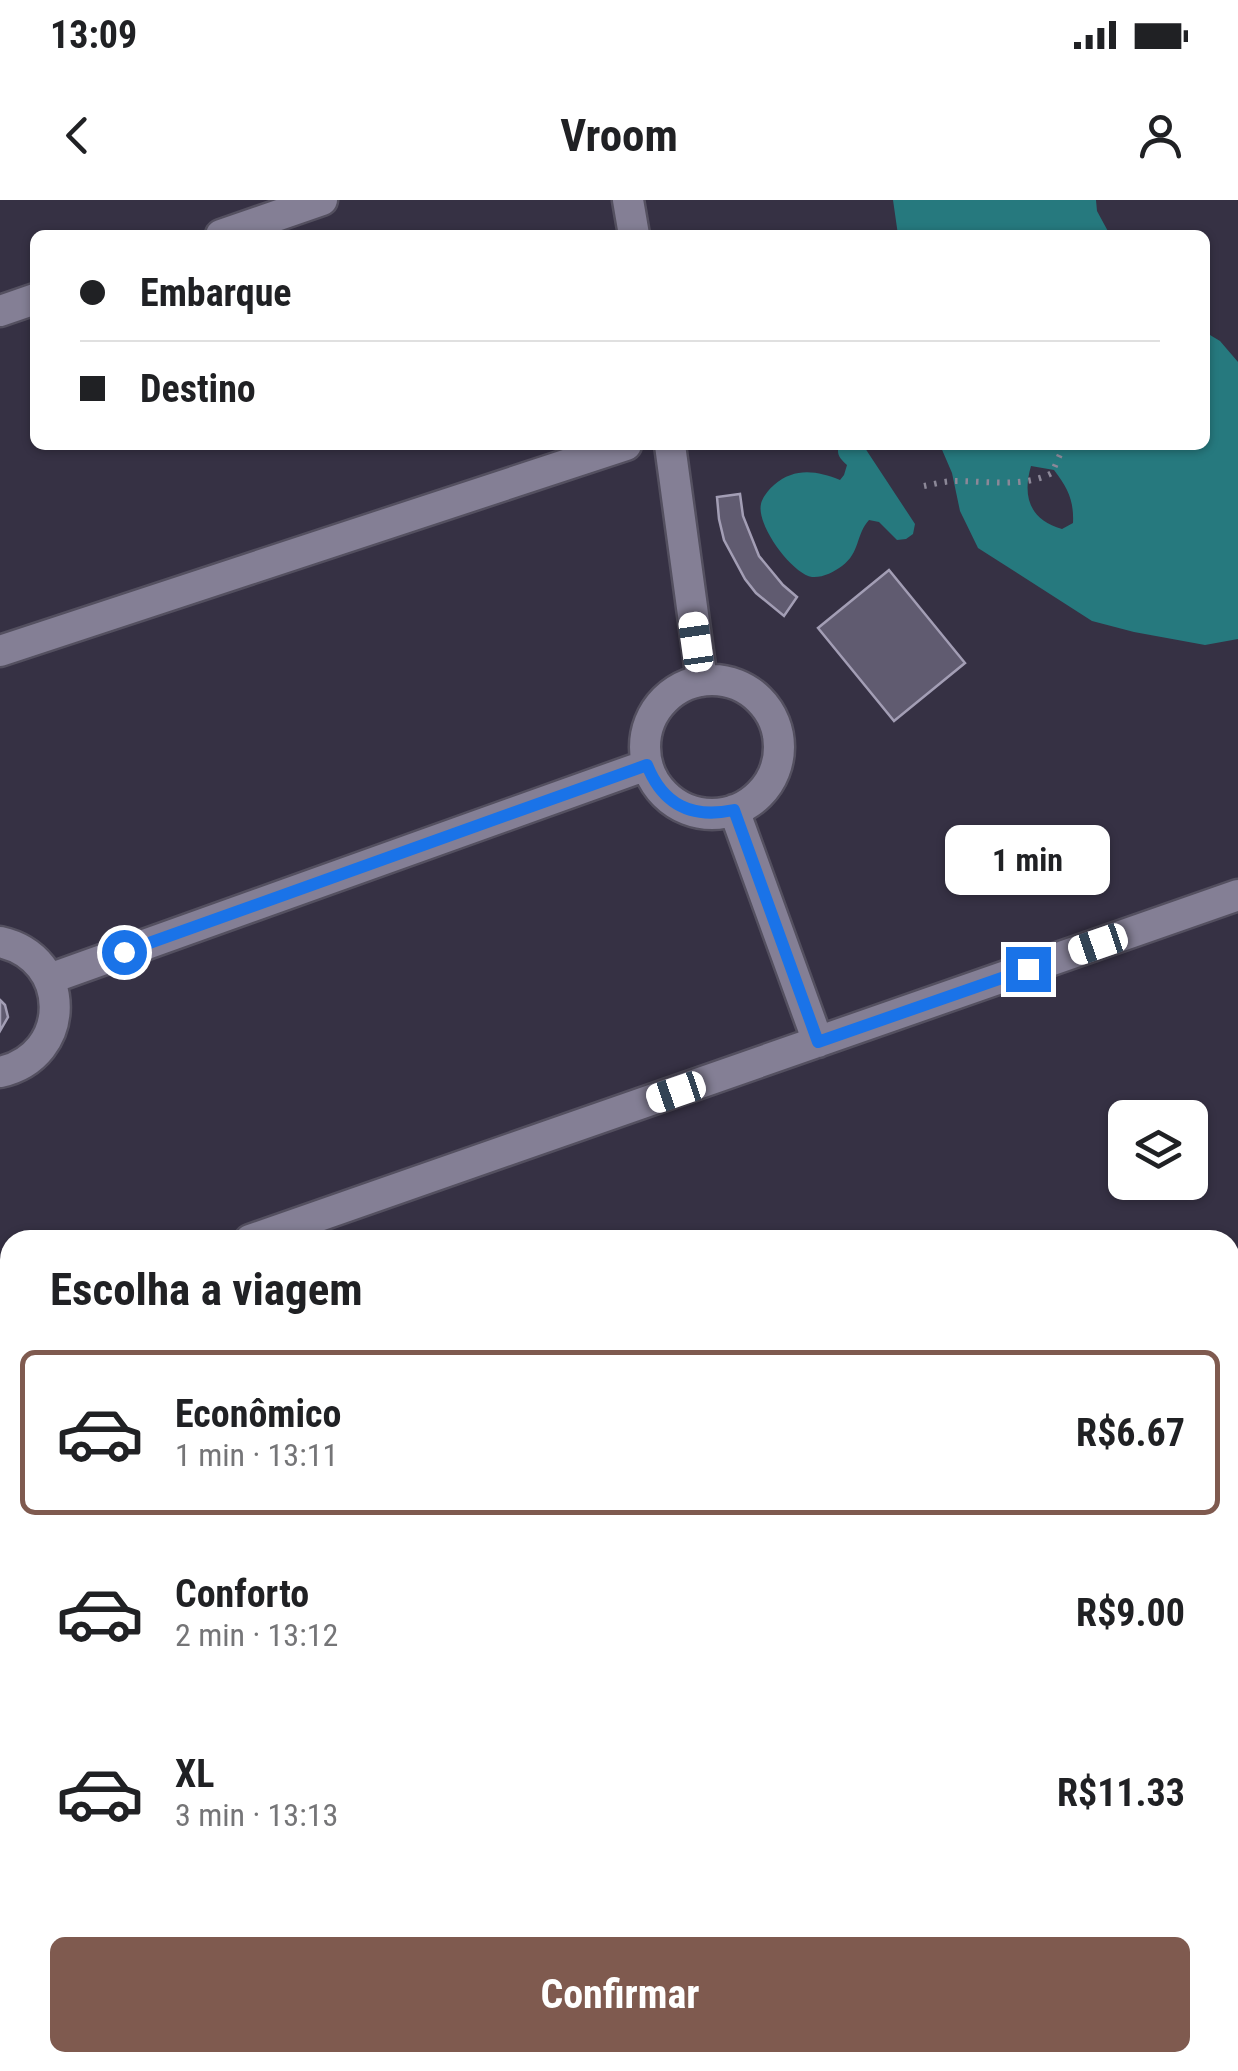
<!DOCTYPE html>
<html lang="pt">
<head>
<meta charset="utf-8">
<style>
  body { margin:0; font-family:"Roboto Condensed",sans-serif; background:#f2f2f2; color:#202124; height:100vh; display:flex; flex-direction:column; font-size:38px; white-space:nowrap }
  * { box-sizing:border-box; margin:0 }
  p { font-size:32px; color:#757577 }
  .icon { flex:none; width:55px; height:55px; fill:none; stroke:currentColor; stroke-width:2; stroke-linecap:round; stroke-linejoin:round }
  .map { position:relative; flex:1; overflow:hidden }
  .details { position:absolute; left:0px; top:1030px; width:1240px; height:842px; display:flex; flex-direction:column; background:#fff; border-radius:30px 30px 0 0; box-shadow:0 2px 8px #0004 }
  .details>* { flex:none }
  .top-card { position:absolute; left:30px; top:30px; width:1180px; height:220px; border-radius:15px; box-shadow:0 2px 8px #0004; display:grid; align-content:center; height:220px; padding:0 50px; background:#fff }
  .buttons { position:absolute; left:1108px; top:900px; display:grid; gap:20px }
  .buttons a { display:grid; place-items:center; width:100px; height:100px; border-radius:15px; background:#fff; box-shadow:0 2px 8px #0004; font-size:50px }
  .end { position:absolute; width:45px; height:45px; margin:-22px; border:12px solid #1a73e8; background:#fff; box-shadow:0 0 0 5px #fff }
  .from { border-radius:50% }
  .bubble { position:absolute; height:70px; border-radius:15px; background:#fff; box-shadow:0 2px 8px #0004; font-size:32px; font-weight:700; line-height:70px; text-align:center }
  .car { position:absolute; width:30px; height:60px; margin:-30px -15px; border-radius:12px; box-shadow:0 0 8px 2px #0007; background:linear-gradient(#fff 24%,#345 0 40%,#fff 0 76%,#345 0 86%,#fff 0) }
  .top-card b { display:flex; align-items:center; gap:35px; height:95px; font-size:38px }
  .top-card b+b { border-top:2px solid #e0e0e0 }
  .top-card i { width:25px; height:25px; background:#202124 }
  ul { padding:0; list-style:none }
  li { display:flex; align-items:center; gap:30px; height:165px; margin:0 20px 15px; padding:0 30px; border:5px solid transparent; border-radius:15px }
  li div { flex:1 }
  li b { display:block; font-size:38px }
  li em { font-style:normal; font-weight:700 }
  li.on { border-color:#7f5a4f }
  li>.icon { width:90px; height:90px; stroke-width:1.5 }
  h2 { padding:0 50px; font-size:45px; line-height:120px }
  .button { display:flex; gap:20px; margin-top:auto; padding:20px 50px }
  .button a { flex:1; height:115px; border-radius:15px; background:#7f5a4f; color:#fff; font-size:40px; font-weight:700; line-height:115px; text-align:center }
  .status { display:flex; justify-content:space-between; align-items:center; height:70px; padding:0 50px; background:#fff; direction:ltr }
  .status svg { height:28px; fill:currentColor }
  header { display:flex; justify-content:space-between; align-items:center; height:130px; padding:0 50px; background:#fff; font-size:45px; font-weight:700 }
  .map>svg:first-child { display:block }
</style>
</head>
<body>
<div class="status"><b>13:09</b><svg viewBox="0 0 49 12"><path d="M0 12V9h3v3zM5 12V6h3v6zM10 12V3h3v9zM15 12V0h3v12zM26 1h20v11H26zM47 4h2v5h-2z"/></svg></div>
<header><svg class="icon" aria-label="back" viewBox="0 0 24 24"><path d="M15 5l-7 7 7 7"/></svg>Vroom<svg class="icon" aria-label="person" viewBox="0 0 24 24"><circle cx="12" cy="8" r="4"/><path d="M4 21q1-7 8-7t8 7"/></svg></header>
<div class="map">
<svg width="1238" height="1871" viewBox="0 0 1238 1871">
  <rect width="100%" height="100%" fill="#363144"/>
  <path fill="#365d2b" d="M592 1862H981V1863L978 1871H589Z"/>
  <path fill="#26797e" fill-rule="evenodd" d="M893 0H1096L1097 11 1110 35H898Z
    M1205 132 1220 141 1238 162V439L1205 445 1134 432 1092 421 978 348 960 311 952 273 940 245H1205ZM1031 266 1054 270C1068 288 1074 301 1073 323L1062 329C1030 320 1022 297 1031 266Z
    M839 245H863L915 324 913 334 906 339 897 340 879 322 869 320C856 334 860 353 842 366 834 372 822 378 812 377 792 374 756 325 761 304 762 298 769 289 774 285 795 267 817 271 840 280L844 275 847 265C840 258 836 255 839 245Z"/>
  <path fill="#605b70" stroke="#a39eb5" stroke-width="2.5" d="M740 294 743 316 759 356 783 385 797 397 784 416 756 393 745 379 724 340 719 319 717 297Z
    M889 370 965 463 894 521 818 428Z
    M0 800 5 805 8 817 0 831Z"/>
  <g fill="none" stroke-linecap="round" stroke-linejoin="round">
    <defs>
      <path id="minor" d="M628 0 634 35
        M221 35 322 0
        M0 111 35 99
        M670 245 702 481
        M0 451 626 245
        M645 547a67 67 0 1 1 134 0a67 67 0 1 1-134 0Z
        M734 610 818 842
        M0 742C73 758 73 856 0 872
        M49 779 647 565
        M250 1040 1238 695
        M0 1127 10 1124
        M1230 1235 1238 1232
        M1230 1483 1238 1508
        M0 1640 7 1660
        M0 1690 10 1697
        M1230 1731 1238 1732
        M254 1862 269 1871
        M82 1871 88 1862
        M515 1871 517 1862
        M1069 1871 1072 1862"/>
    </defs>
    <use href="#minor" stroke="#545060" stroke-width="35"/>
    <path stroke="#8c8898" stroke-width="6" stroke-dasharray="2.5 8" stroke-linecap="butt" d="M924 286C934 284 945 281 956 281 988 281 1023 288 1052 273L1064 245"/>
    <use href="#minor" stroke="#847f95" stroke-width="30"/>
  </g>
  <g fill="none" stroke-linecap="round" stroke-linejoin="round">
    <path stroke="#1a73e8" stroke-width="12" d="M124 752 647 565C663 605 692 619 734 610L818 842 1028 769"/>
  </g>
</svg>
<div class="buttons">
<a><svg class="icon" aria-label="layers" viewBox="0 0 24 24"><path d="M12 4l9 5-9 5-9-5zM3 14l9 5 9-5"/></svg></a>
</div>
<i class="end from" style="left:124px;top:752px"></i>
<i class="end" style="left:1028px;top:769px"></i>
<div class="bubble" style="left:945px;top:625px;width:165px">1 min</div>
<i class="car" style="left:696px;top:442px;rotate:352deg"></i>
<i class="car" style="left:1098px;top:744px;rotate:251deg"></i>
<i class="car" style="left:676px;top:892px;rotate:251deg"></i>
<div class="top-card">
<b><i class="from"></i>Embarque</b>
<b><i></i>Destino</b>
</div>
<section class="details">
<h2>Escolha a viagem</h2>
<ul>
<li class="on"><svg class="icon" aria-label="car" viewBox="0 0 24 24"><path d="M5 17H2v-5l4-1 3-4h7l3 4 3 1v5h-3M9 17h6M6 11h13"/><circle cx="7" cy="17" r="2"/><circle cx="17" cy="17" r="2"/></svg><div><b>Econômico</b><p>1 min · 13:11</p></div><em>R$6.67</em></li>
<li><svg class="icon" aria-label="car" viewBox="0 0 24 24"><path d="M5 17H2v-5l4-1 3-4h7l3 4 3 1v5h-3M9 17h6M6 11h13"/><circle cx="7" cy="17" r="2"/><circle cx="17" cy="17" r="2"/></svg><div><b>Conforto</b><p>2 min · 13:12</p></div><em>R$9.00</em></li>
<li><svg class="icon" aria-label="car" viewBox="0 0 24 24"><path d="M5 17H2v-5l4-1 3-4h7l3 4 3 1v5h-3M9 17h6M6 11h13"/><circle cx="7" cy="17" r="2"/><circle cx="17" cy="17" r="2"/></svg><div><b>XL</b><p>3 min · 13:13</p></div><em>R$11.33</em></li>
</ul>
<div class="button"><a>Confirmar</a></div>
</section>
</div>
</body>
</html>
